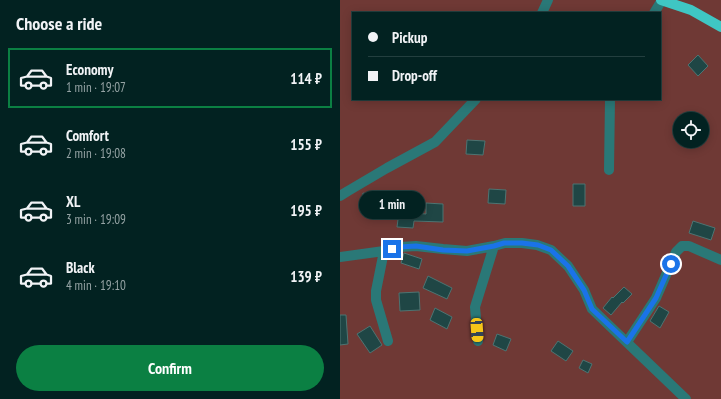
<!DOCTYPE html>
<html lang="en">
<head>
<meta charset="utf-8">
<style>
  body { margin:0; font-family:"PT Sans Narrow",sans-serif; background:#0c2a2a; color:#f1f3f6; height:100vh; display:flex; flex-direction:column; font-size:15px; white-space:nowrap }
  * { box-sizing:border-box; margin:0 }
  p { font-size:13px; color:#96a4a5 }
  .icon { flex:none; width:22px; height:22px; fill:none; stroke:currentColor; stroke-width:2; stroke-linecap:round; stroke-linejoin:round }
  .map { position:relative; flex:1; overflow:hidden }
  .side { display:flex; flex-direction:column; background:#022221; width:340px }
  .side>* { flex:none }
  .top-card { position:absolute; left:12px; top:12px; width:309px; height:88px; border-radius:0px; box-shadow:0 2px 10px #0003,0 0 0 1px #233f3f; display:grid; align-content:center; height:88px; padding:0 16px; background:#022221 }
  .fabs { position:absolute; left:333px; top:112px; display:grid; gap:8px }
  .fabs a { display:grid; place-items:center; width:36px; height:36px; border-radius:50%; background:#022221; box-shadow:0 2px 10px #0003,0 0 0 1px #233f3f; font-size:20px }
  .end { position:absolute; width:18px; height:18px; margin:-9px; border:5px solid #1a73e8; background:#fff; box-shadow:0 0 0 2px #fff }
  .from { border-radius:50% }
  .bubble { position:absolute; height:28px; border-radius:14px; background:#022221; box-shadow:0 2px 10px #0003,0 0 0 1px #233f3f; font-size:13px; font-weight:600; line-height:28px; text-align:center }
  .car { position:absolute; width:12px; height:24px; margin:-12px -6px; border-radius:5px; box-shadow:0 0 3px 1px #0007; background:linear-gradient(#f5c518 24%,#345 0 40%,#f5c518 0 76%,#345 0 86%,#f5c518 0) }
  .top-card b { display:flex; align-items:center; gap:14px; height:38px; font-size:15px }
  .top-card b+b { border-top:1px solid #233f3f }
  .top-card i { width:10px; height:10px; background:#f1f3f6 }
  ul { padding:0; list-style:none }
  li { display:flex; align-items:center; gap:12px; height:60px; margin:0 8px 6px; padding:0 8px; border:2px solid transparent; border-radius:0px }
  li div { flex:1 }
  li b { display:block; font-size:15px }
  li em { font-style:normal; font-weight:600 }
  li.selected { border-color:#0b8043 }
  li>.icon { width:36px; height:36px; stroke-width:1.5 }
  h2 { padding:0 16px; font-size:18px; line-height:48px }
  .cta { display:flex; gap:8px; margin-top:auto; padding:8px 16px }
  .cta a { flex:1; height:46px; border-radius:24px; background:#0b8043; color:#fff; font-size:16px; font-weight:600; line-height:46px; text-align:center }
  main { display:flex; flex:1; min-height:0 }
  .map>svg:first-child { display:block }
</style>
</head>
<body>
<main>
<section class="side">
<h2>Choose a ride</h2>
<ul>
<li class="selected"><svg class="icon" aria-label="car" viewBox="0 0 24 24"><path d="M5 17H2v-5l4-1 3-4h7l3 4 3 1v5h-3M9 17h6M6 11h13"/><circle cx="7" cy="17" r="2"/><circle cx="17" cy="17" r="2"/></svg><div><b>Economy</b><p>1 min · 19:07</p></div><em>114 ₽</em></li>
<li><svg class="icon" aria-label="car" viewBox="0 0 24 24"><path d="M5 17H2v-5l4-1 3-4h7l3 4 3 1v5h-3M9 17h6M6 11h13"/><circle cx="7" cy="17" r="2"/><circle cx="17" cy="17" r="2"/></svg><div><b>Comfort</b><p>2 min · 19:08</p></div><em>155 ₽</em></li>
<li><svg class="icon" aria-label="car" viewBox="0 0 24 24"><path d="M5 17H2v-5l4-1 3-4h7l3 4 3 1v5h-3M9 17h6M6 11h13"/><circle cx="7" cy="17" r="2"/><circle cx="17" cy="17" r="2"/></svg><div><b>XL</b><p>3 min · 19:09</p></div><em>195 ₽</em></li>
<li><svg class="icon" aria-label="car" viewBox="0 0 24 24"><path d="M5 17H2v-5l4-1 3-4h7l3 4 3 1v5h-3M9 17h6M6 11h13"/><circle cx="7" cy="17" r="2"/><circle cx="17" cy="17" r="2"/></svg><div><b>Black</b><p>4 min · 19:10</p></div><em>139 ₽</em></li>
</ul>
<div class="cta"><a>Confirm</a></div>
</section>
<div class="map">
<svg width="381" height="399" viewBox="0 0 381 399">
  <rect width="100%" height="100%" fill="#032d2c"/>
  <path fill="#6f3935" fill-rule="evenodd" d="M0 0H381V399H0ZM13 13H320V99H13ZM340 119H362V141H340Z"/>
  <path fill="#1f4645" stroke="#4d7472" d="M358 55 368 66 358 76 348 65Z
    M127 140 145 141 143 155 126 154Z
    M233 184H245V206H233Z
    M149 189 166 190 165 204 148 203Z
    M23 193 50 198 47 213 20 207Z
    M86 203 103 204V222L74 221 73 228 57 227 59 212 86 214Z
    M353 221 375 228 371 240 349 233Z
    M64 253 82 259 79 269 61 263Z
    M88 276 112 288 107 299 83 288Z
    M284 287 292 294 283 303 282 302 271 315 263 308 272 297 273 298Z
    M79 292 80 310 60 311 59 293Z
    M319 306 329 312 320 328 310 321Z
    M95 308 112 317 107 329 90 320Z
    M0 315H6L8 344 0 345Z
    M30 326 42 345 30 353 17 334Z
    M157 334 171 339 166 351 153 345Z
    M218 341 233 351 226 361 211 351Z
    M243 360 252 364 248 373 239 368Z"/>
  <g fill="none" stroke-linecap="round" stroke-linejoin="round">
    <path stroke="#2a7877" stroke-width="10" d="M202 13 208 0
      M314 13 322 0
      M269 170 270 99
      M0 196 8 191 47 168 95 142 136 99
      M44 251 36 291V300L48 341
      M0 257 44 251 60 247 76 246 103 249 127 251 154 246 165 243H182L197 245 211 250 228 266 244 290 252 309 346 399
      M138 341 135 307 154 246
      M287 342 316 298 336 252 342 246H349L381 260"/>
    <path stroke="#3fc6c3" stroke-width="10" d="M321 0 351 10 381 27"/>
  </g>
  <g fill="none" stroke-linecap="round" stroke-linejoin="round">
    <path stroke="#1a73e8" stroke-width="5" d="M52 249 60 247 76 246 103 250 127 251 154 246 164 243H182L198 245 211 250 228 266 244 290 252 309 287 342 316 298 331 264"/>
  </g>
</svg>
<div class="fabs">
<a><svg class="icon" aria-label="locate" viewBox="0 0 24 24"><circle cx="12" cy="12" r="6"/><path d="M12 2v4M12 18v4M2 12h4M18 12h4"/></svg></a>
</div>
<i class="end from" style="left:331px;top:264px"></i>
<i class="end" style="left:52px;top:249px"></i>
<div class="bubble" style="left:19px;top:191px;width:66px">1 min</div>
<i class="car" style="left:137px;top:330px;rotate:176deg"></i>
<div class="top-card">
<b><i class="from"></i>Pickup</b>
<b><i></i>Drop-off</b>
</div>
</div>
</main>
</body>
</html>
